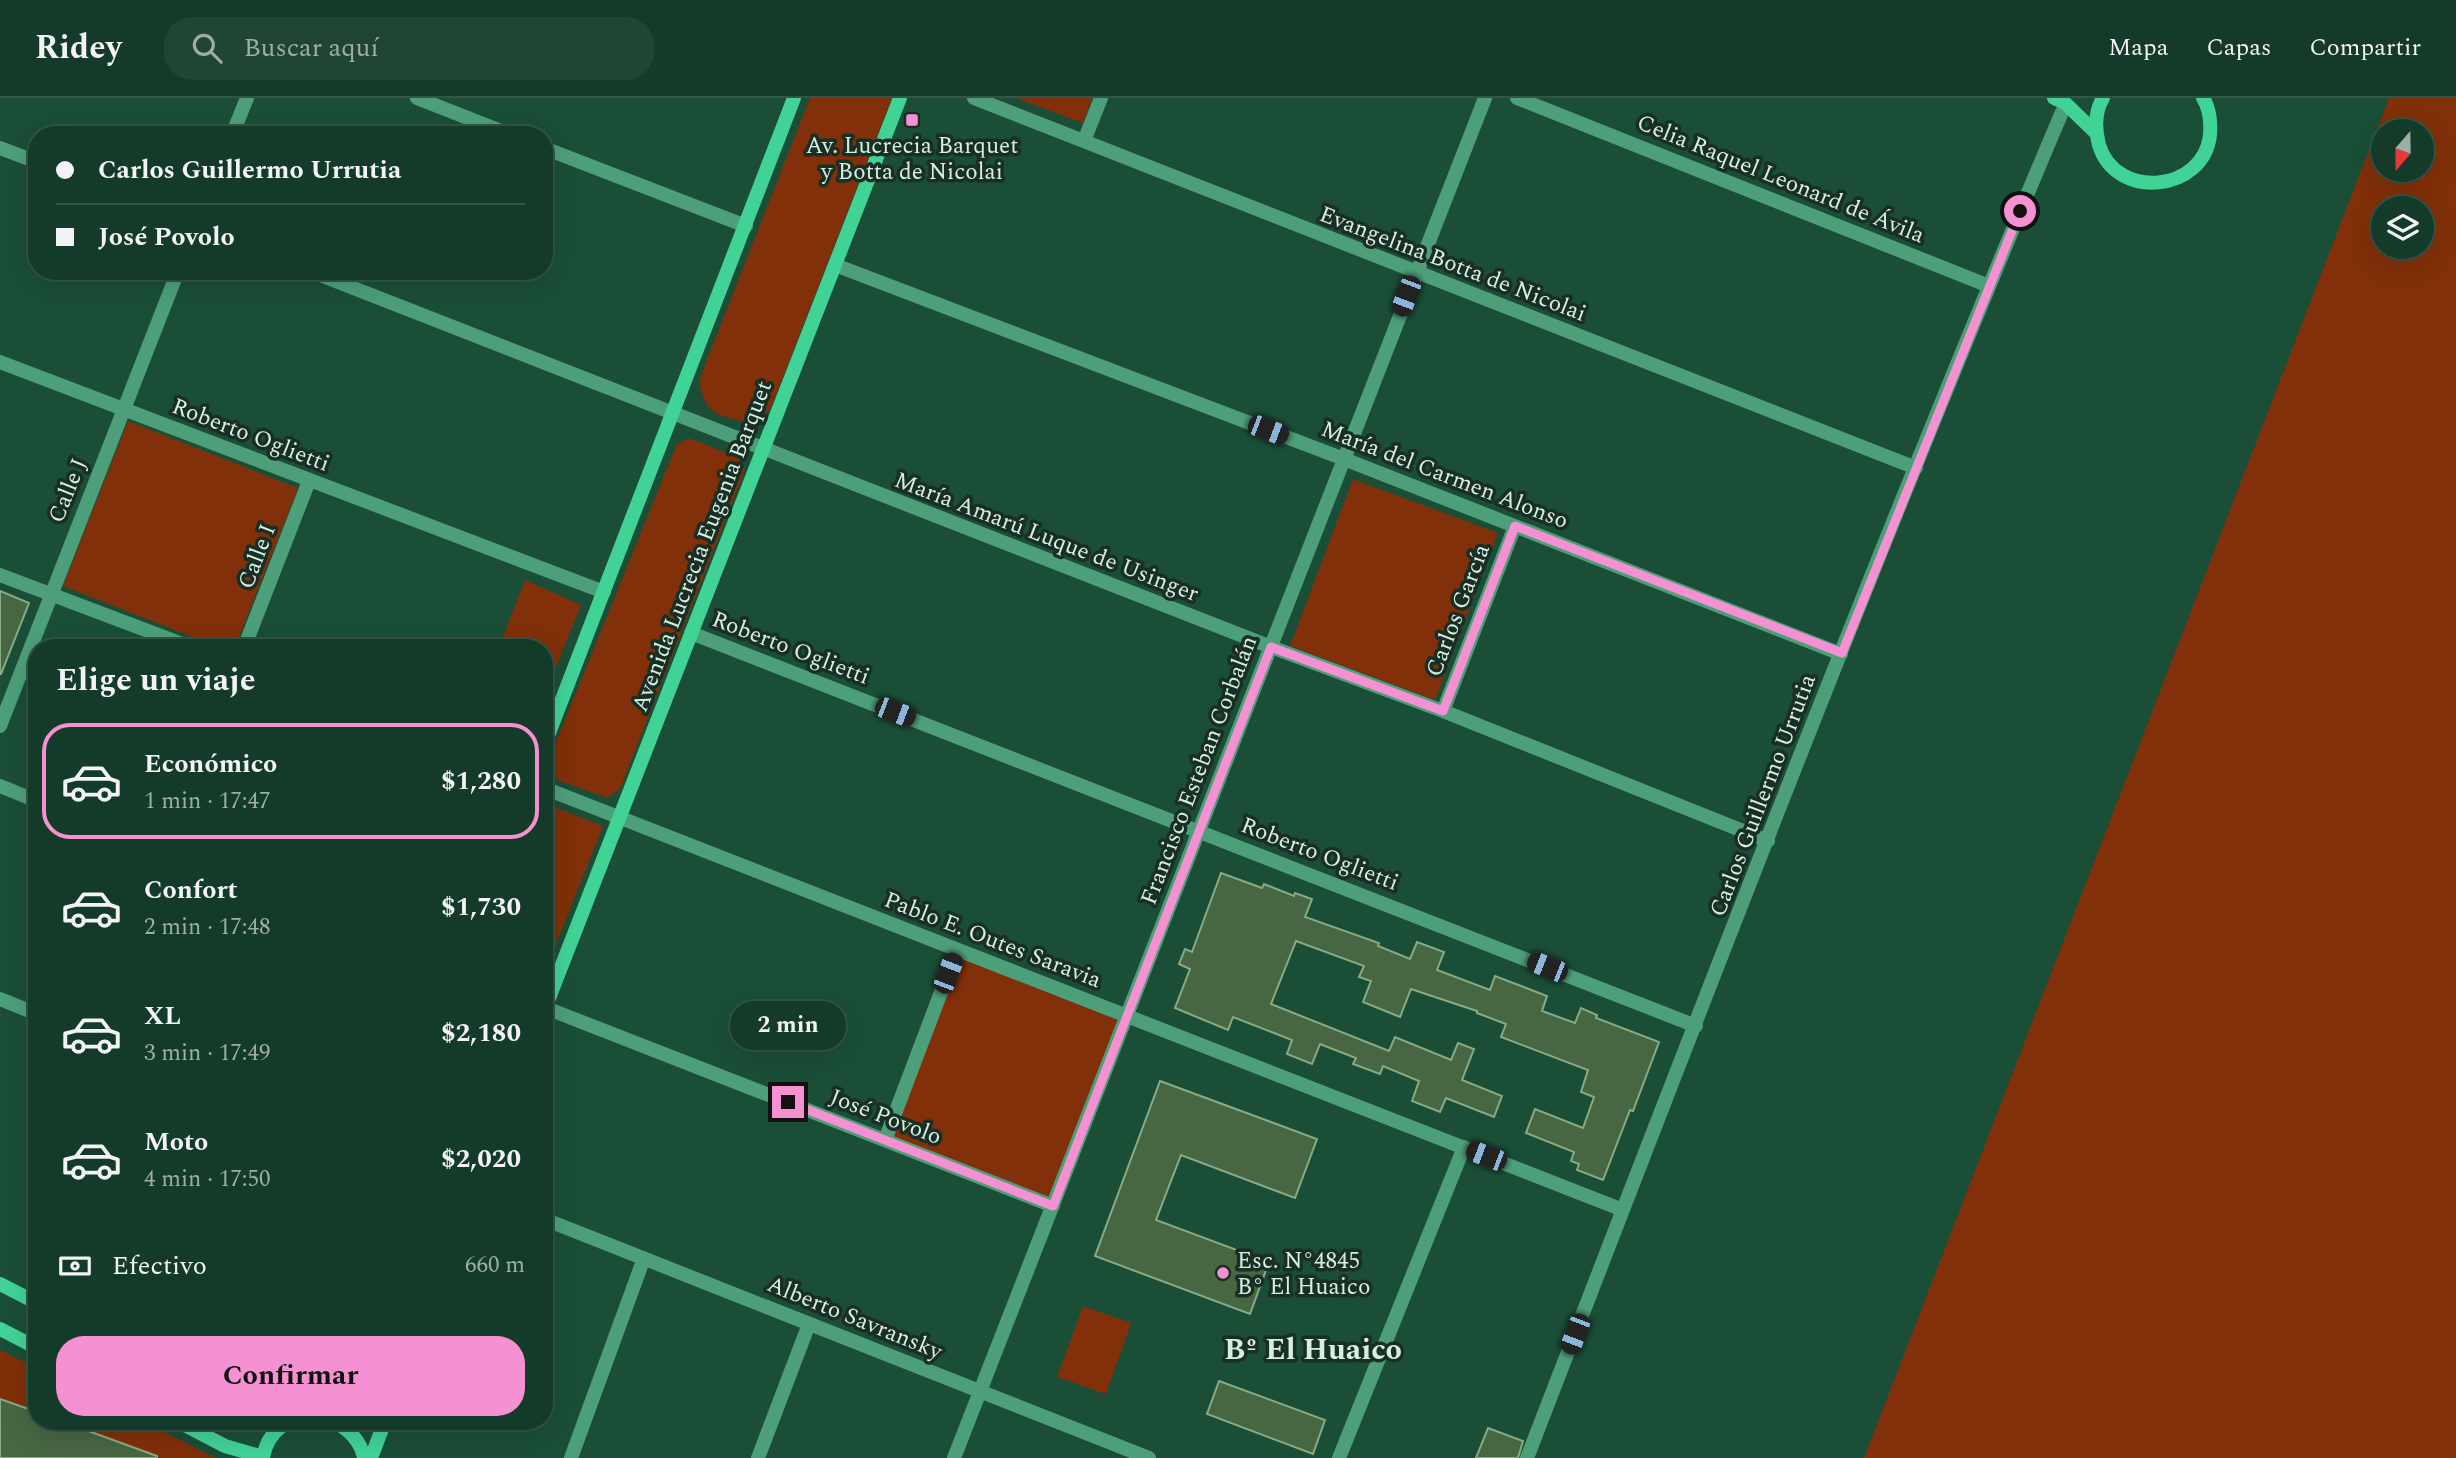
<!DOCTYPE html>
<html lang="es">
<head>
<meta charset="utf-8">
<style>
  body { margin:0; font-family:Spectral,serif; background:#214535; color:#f1f3f6; height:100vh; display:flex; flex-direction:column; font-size:26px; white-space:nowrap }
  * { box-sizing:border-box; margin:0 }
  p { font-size:23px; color:#9dada8 }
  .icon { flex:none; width:38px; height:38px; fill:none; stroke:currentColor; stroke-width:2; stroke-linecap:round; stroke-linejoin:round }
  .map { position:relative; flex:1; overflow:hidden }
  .details { position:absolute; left:28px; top:541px; width:525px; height:791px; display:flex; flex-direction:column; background:#143a29; border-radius:28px; box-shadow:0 7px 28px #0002,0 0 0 2px #335446 }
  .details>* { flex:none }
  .hud { position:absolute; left:28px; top:28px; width:525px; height:154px; border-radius:28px; box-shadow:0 7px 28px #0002,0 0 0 2px #335446; display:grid; align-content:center; height:154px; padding:0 28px; background:#143a29 }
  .needle { width:46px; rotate:200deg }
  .fabs { position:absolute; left:2371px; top:21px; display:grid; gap:14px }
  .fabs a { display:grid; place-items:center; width:63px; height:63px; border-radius:50%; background:#143a29; box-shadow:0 7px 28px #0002,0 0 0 2px #335446; font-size:35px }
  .end { position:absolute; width:32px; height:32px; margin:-16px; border:9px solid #f591d2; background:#111; box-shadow:0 0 0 4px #111 }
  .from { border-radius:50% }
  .bubble { position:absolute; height:49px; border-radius:24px; background:#143a29; box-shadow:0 7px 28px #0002,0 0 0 2px #335446; font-size:23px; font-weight:700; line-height:49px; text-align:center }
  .car { position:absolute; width:21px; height:42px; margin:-21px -10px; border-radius:9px; box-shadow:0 0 5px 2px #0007; background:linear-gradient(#222 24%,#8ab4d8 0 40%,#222 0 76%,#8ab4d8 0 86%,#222 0) }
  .hud b { display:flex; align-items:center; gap:24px; height:66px; font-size:26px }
  .hud b+b { border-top:2px solid #335446 }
  .hud i { width:18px; height:18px; background:#f1f3f6 }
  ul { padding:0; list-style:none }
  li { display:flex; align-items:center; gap:21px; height:116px; margin:0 14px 10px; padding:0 14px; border:4px solid transparent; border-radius:28px }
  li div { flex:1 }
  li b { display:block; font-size:26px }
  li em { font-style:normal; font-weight:700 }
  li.active { border-color:#f591d2 }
  li>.icon { width:63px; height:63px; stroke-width:1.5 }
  h2 { padding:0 28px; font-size:32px; line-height:84px }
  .pay { display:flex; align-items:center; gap:18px; height:77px; padding:0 28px; font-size:26px }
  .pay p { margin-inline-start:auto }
  .primary-button { display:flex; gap:14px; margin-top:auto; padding:14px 28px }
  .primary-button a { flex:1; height:80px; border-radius:28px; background:#f591d2; color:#111; font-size:28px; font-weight:700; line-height:80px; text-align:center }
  header { display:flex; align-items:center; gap:42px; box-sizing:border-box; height:98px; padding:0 35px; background:#143a29; border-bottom:2px solid #335446 }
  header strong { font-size:33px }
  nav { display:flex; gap:38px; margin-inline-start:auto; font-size:24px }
  .search { width:490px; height:63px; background:#214535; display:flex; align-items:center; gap:18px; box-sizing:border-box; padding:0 24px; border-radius:28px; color:#9dada8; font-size:26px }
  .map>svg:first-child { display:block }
</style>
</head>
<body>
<header>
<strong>Ridey</strong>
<div class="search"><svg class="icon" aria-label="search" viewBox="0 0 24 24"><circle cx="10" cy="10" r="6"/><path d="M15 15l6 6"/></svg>Buscar aquí</div>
<nav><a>Mapa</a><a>Capas</a><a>Compartir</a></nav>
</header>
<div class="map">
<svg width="2456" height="1360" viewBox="0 0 2456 1360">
  <rect width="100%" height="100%" fill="#1a4e37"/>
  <path fill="#813009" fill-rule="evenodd" d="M810 0H892L770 312 750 325C718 317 705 319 699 282Z
    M1016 0H1092L1083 25Z
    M2389 0H2456V1360H1864ZM2384 33H2422V72H2384ZM2422 110V149H2384V110Z
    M128 323 298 390 235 549H218L63 488Z
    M689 340 739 360 745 372 620 691 608 700 557 682 549 661 677 346Z
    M1353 381 1498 435 1435 602 1290 548Z
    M525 482 581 507 544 599V550L499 549Z
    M544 705 603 728 544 876Z
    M957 852 1127 918 1053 1108 885 1042Z
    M1083 1208 1131 1225 1106 1296 1057 1279Z
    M0 1252 37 1270V1323H142L216 1360H0Z"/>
  <path fill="#476642" stroke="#89ab84" stroke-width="2" d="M0 493 29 505 1 576H0Z
    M1221 775 1262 790 1264 786 1294 798 1295 795 1312 801 1305 819 1379 845 1378 848 1410 861 1417 844 1444 854 1437 872 1490 892 1495 878 1547 898 1542 913 1575 925 1581 910 1597 917 1596 920 1659 944 1633 1013 1630 1012 1603 1082 1577 1072 1579 1066 1571 1063 1574 1054 1526 1035 1535 1011 1583 1030 1594 999 1581 994 1588 972 1501 939 1506 926 1477 915V913L1411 891 1400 919 1363 904 1371 883 1359 879 1364 868 1296 843 1271 906 1389 953 1395 939 1451 962 1458 945 1474 951 1462 982 1502 998 1494 1019 1446 1000 1440 1014 1412 1003 1419 983 1383 968 1380 976 1353 966 1356 960 1320 946 1312 966 1287 956 1292 942 1233 919 1228 932 1175 910 1190 871 1179 866 1185 851 1192 854Z
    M1160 983 1317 1041 1295 1100 1181 1057 1156 1122 1269 1164 1250 1216 1095 1158Z
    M1219 1283 1325 1322 1313 1356 1207 1316Z
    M0 1301 37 1314V1323H61L157 1358V1360H0Z
    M1488 1330 1523 1343 1518 1360H1476Z"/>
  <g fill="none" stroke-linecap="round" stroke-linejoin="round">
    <path stroke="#4d9f79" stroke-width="14" d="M417 0 511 37
      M974 0 1916 370
      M1517 0 1989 188
      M232 37 247 0
      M1084 43 1101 0
      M0 50 37 64
      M544 50 746 128
      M835 167 1344 361 1841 556
      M310 173 1271 549 1443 613 1768 743
      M0 264 604 494
      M0 477 193 550
      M691 535 1696 928
      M244 550 309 383
      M1443 613 1515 428
      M0 628 178 173
      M0 688 37 703
      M544 690 1623 1112
      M0 901 37 916
      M546 910 1053 1108
      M885 1042 957 852
      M544 1121 1149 1360
      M571 1360 644 1160
      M758 1360 809 1226
      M954 1360 1485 0
      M1339 1360 1464 1049
      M1527 1360C1701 910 1874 458 2062 14"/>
    <path stroke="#41d296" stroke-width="14" d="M2054 0 2065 5 2095 34
      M2103 0C2094 15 2095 31 2099 47 2116 103 2204 94 2210 37 2211 24 2210 11 2203 0
      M544 648 794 0
      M544 913 900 0
      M0 1186 37 1205
      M0 1231 37 1250
      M177 1323 225 1348 263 1359
      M262 1323 277 1331
      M332 1323C348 1330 361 1343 364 1360
      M263 1360C266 1342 274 1333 289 1323
      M371 1360 385 1323"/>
  </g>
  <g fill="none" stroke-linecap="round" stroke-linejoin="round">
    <path stroke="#f591d2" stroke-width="9" d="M788 1004 1053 1108 1271 549 1443 613 1515 428 1842 555 2020 113"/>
  </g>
  <g fill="#f591d2" stroke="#192e24" stroke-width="2.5">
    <rect x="905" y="15" width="14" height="14" rx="3.5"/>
    <circle cx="1223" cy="1175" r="7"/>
  </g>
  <g text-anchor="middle" stroke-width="7" stroke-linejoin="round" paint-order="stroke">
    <g font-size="23" fill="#d5efe0" stroke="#192e24">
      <text x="912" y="55">Av. Lucrecia Barquet<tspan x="912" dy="26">y Botta de Nicolai</tspan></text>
      <text x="1237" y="1170" text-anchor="start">Esc. N°4845<tspan x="1237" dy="26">B° El Huaico</tspan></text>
    </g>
    <g font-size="23" fill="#d5efe0" stroke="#192e24">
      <text transform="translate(1781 80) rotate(22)" y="8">Celia Raquel Leonard de Ávila</text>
      <text transform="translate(1453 165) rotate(21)" y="8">Evangelina Botta de Nicolai</text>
      <text transform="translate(251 336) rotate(21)" y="8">Roberto Oglietti</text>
      <text transform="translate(1445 376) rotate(21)" y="8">María del Carmen Alonso</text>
      <text transform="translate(67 392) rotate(-68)" y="8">Calle J</text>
      <text transform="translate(1047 438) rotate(21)" y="8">María Amarú Luque de Usinger</text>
      <text transform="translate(701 448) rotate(-69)" y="8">Avenida Lucrecia Eugenia Barquet</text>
      <text transform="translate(256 458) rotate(-69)" y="8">Calle I</text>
      <text transform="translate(1457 512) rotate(-69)" y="8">Carlos García</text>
      <text transform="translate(791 549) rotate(21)" y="8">Roberto Oglietti</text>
      <text transform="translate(1198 672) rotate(-69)" y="8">Francisco Esteban Corbalán</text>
      <text transform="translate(1762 697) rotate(-69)" y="8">Carlos Guillermo Urrutia</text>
      <text transform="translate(1320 755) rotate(21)" y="8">Roberto Oglietti</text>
      <text transform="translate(993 841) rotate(21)" y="8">Pablo E. Outes Saravia</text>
      <text transform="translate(886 1018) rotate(21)" y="8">José Povolo</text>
      <text transform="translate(855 1219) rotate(22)" y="8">Alberto Savransky</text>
    </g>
    <g font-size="30" font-weight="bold" fill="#d5efe0" stroke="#192e24">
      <text x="1313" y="1261">Bº El Huaico</text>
    </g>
  </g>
</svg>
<div class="fabs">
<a><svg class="needle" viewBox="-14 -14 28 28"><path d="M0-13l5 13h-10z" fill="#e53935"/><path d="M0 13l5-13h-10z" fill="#9dada8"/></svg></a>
<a><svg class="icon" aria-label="layers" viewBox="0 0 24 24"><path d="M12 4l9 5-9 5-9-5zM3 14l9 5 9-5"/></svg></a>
</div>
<i class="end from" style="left:2020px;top:113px"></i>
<i class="end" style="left:788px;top:1004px"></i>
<div class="bubble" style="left:730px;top:903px;width:116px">2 min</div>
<i class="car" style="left:1406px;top:198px;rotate:201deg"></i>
<i class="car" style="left:1268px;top:332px;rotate:111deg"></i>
<i class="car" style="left:895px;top:614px;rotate:111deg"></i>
<i class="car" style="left:1547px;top:869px;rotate:292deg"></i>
<i class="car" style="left:948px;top:875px;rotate:21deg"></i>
<i class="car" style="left:1486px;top:1058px;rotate:291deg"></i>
<i class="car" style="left:1575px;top:1236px;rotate:201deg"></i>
<div class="hud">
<b><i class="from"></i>Carlos Guillermo Urrutia</b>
<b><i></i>José Povolo</b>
</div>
<section class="details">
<h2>Elige un viaje</h2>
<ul>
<li class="active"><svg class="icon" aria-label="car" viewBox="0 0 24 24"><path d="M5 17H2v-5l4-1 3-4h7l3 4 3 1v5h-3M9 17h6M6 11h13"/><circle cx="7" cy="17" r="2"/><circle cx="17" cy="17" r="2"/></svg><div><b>Económico</b><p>1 min · 17:47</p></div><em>$1,280</em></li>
<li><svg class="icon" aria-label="car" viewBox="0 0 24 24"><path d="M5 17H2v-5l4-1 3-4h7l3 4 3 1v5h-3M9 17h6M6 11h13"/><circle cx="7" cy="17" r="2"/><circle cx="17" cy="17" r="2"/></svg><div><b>Confort</b><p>2 min · 17:48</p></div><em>$1,730</em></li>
<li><svg class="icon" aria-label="car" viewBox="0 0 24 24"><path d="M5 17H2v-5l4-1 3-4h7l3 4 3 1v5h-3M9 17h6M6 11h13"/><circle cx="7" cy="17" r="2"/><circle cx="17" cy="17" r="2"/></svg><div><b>XL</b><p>3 min · 17:49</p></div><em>$2,180</em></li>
<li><svg class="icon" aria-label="car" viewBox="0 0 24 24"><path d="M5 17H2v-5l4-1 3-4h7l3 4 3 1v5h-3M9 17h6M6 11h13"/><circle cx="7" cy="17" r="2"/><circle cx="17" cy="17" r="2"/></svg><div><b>Moto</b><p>4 min · 17:50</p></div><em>$2,020</em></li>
</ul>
<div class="pay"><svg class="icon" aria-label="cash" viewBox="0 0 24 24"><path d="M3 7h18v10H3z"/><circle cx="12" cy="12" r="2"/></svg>Efectivo<p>660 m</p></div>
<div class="primary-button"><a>Confirmar</a></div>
</section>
</div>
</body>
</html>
